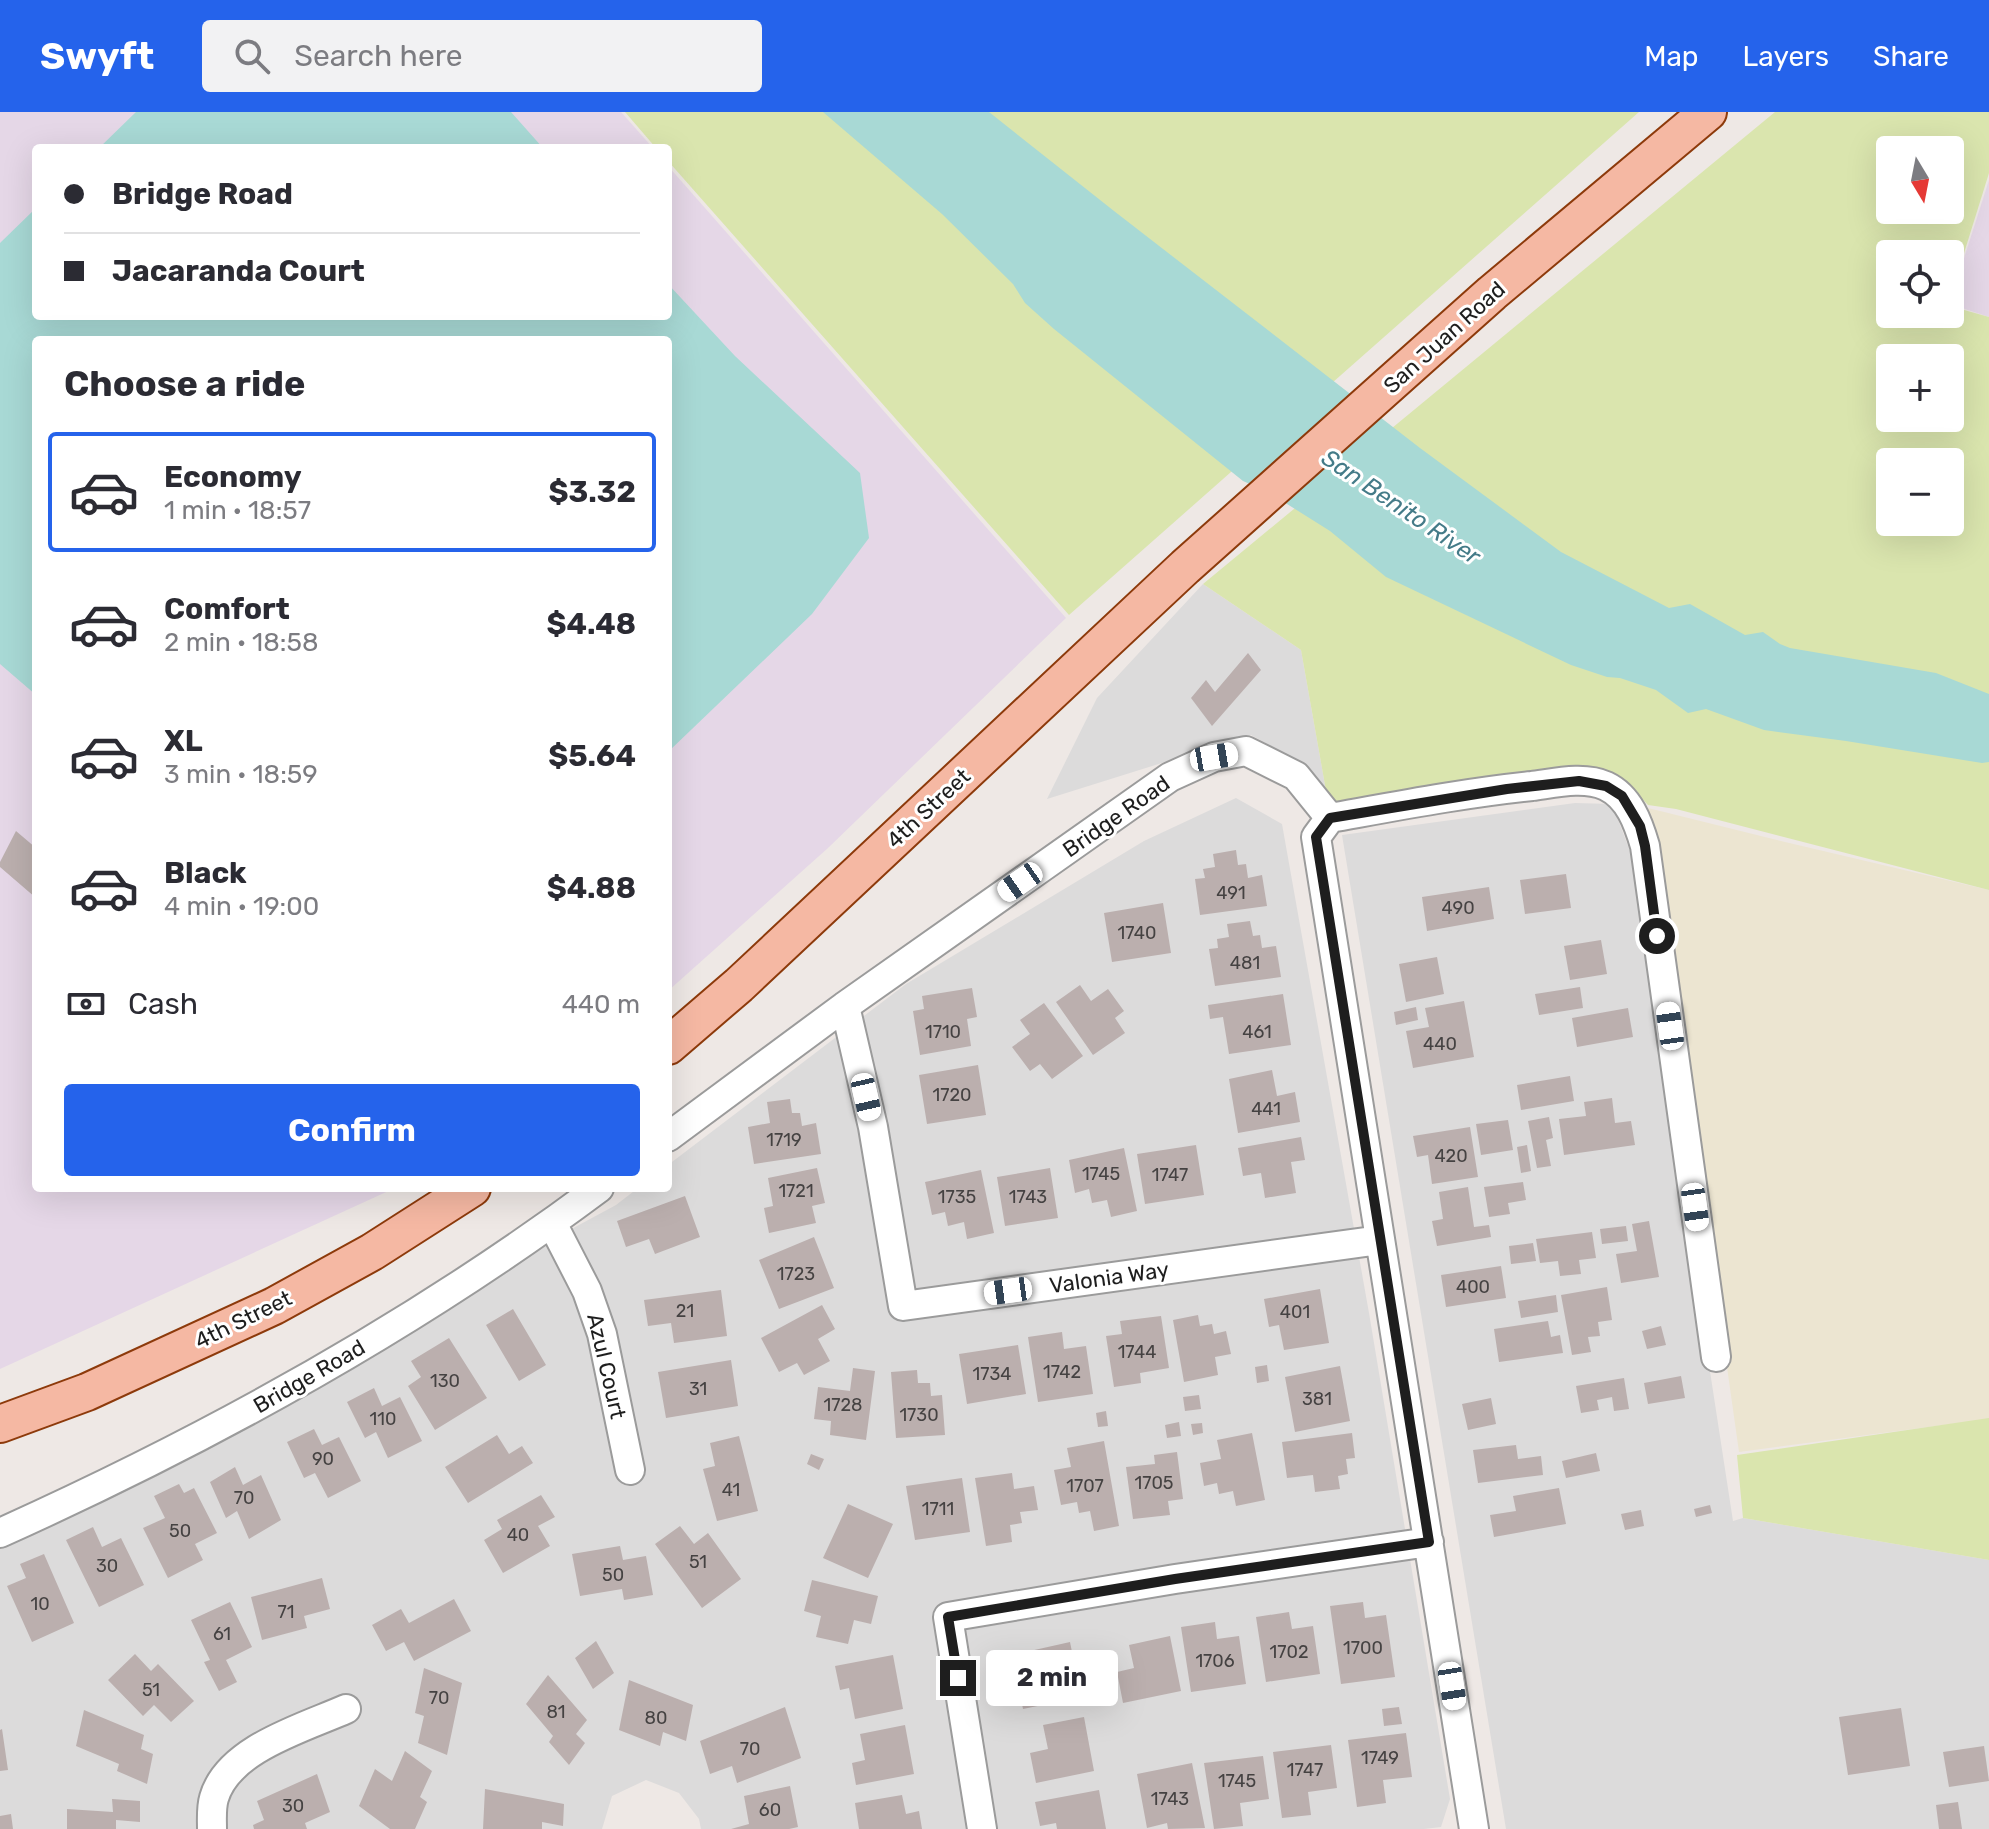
<!DOCTYPE html>
<html lang="en">
<head>
<meta charset="utf-8">
<style>
  body { margin:0; font-family:Rubik,sans-serif; background:#f2f2f3; color:#2b2b33; height:100vh; display:flex; flex-direction:column; font-size:30px; white-space:nowrap }
  * { box-sizing:border-box; margin:0 }
  p { font-size:26px; color:#7c7c81 }
  .icon { flex:none; width:44px; height:44px; fill:none; stroke:currentColor; stroke-width:2; stroke-linecap:round; stroke-linejoin:round }
  .map { position:relative; flex:1; overflow:hidden }
  .panel { position:absolute; left:32px; top:224px; width:640px; height:856px; display:flex; flex-direction:column; background:#fff; border-radius:8px; box-shadow:0 8px 32px #0002 }
  .panel>* { flex:none }
  .banner { position:absolute; left:32px; top:32px; width:640px; height:176px; border-radius:8px; box-shadow:0 8px 32px #0002; display:grid; align-content:center; height:176px; padding:0 32px; background:#fff }
  .needle { width:52px; rotate:170deg }
  .tools { position:absolute; left:1876px; top:24px; display:grid; gap:16px }
  .tools a { display:grid; place-items:center; width:88px; height:88px; border-radius:8px; background:#fff; box-shadow:0 8px 32px #0002; font-size:40px }
  .end { position:absolute; width:36px; height:36px; margin:-18px; border:10px solid #1e1e1e; background:#fff; box-shadow:0 0 0 4px #fff }
  .from { border-radius:50% }
  .bubble { position:absolute; height:56px; border-radius:8px; background:#fff; box-shadow:0 8px 32px #0002; font-size:26px; font-weight:700; line-height:56px; text-align:center }
  .car { position:absolute; width:24px; height:48px; margin:-24px -12px; border-radius:10px; box-shadow:0 0 6px 2px #0007; background:linear-gradient(#fff 24%,#345 0 40%,#fff 0 76%,#345 0 86%,#fff 0) }
  .banner b { display:flex; align-items:center; gap:28px; height:76px; font-size:30px }
  .banner b+b { border-top:2px solid #e1e1e2 }
  .banner i { width:20px; height:20px; background:#2b2b33 }
  ul { padding:0; list-style:none }
  li { display:flex; align-items:center; gap:24px; height:120px; margin:0 16px 12px; padding:0 16px; border:4px solid transparent; border-radius:8px }
  li div { flex:1 }
  li b { display:block; font-size:30px }
  li em { font-style:normal; font-weight:700 }
  li.active { border-color:#2563eb }
  li>.icon { width:72px; height:72px; stroke-width:1.5 }
  h2 { padding:0 32px; font-size:36px; line-height:96px }
  .pay { display:flex; align-items:center; gap:20px; height:88px; padding:0 32px; font-size:30px }
  .pay p { margin-inline-start:auto }
  .cta { display:flex; gap:16px; margin-top:auto; padding:16px 32px }
  .cta a { flex:1; height:92px; border-radius:8px; background:#2563eb; color:#fff; font-size:32px; font-weight:700; line-height:92px; text-align:center }
  header { display:flex; align-items:center; gap:48px; box-sizing:border-box; height:112px; padding:0 40px; background:#2563eb; color:#fff }
  header strong { font-size:38px }
  nav { display:flex; gap:44px; margin-inline-start:auto; font-size:28px }
  .search { width:560px; height:72px; background:#f2f2f3; display:flex; align-items:center; gap:20px; box-sizing:border-box; padding:0 28px; border-radius:8px; color:#7c7c81; font-size:30px }
  .map>svg:first-child { display:block }
</style>
</head>
<body>
<header>
<strong>Swyft</strong>
<div class="search"><svg class="icon" aria-label="search" viewBox="0 0 24 24"><circle cx="10" cy="10" r="6"/><path d="M15 15l6 6"/></svg>Search here</div>
<nav><a>Map</a><a>Layers</a><a>Share</a></nav>
</header>
<div class="map">
<svg width="1989" height="1717" viewBox="0 0 1989 1717">
  <rect width="100%" height="100%" fill="#eee8e5"/>
  <path fill="#dcdbdb" d="M1203 472 1301 538 1328 690 1306 653 1251 623 1047 687 1097 586Z
    M1236 686 1282 712 1369 1201 1450 1687 1441 1715 1424 1717H701L699 1707 679 1681 646 1668 612 1684 602 1717H0V1425L616 1093 638 1076H668V1053L906 872 1144 729Z
    M1575 691 1612 692 1630 739 1733 1409 1743 1406 1989 1448V1717H1506L1342 723Z"/>
  <path fill="#e5d7e7" d="M0 0H621L653 36H36V204H668V54L1066 506 828 736 668 879V228H36V1076H395L0 1257Z
    M1989 68V205L1950 192V190Z"/>
  <path fill="#ece5d1" d="M1648 696 1785 730 1989 778V1307L1739 1340Z"/>
  <path fill="#dae5ae" fill-rule="evenodd" d="M625 0H1639L1069 503 668 49V36H656Z
    M1775 0H1989V61L1950 186V142H1890V202H1950V194L1989 205V778L1676 697 1648 693 1633 677 1328 690 1301 538 1203 472ZM1890 38H1950V98H1890ZM1890 246H1950V306H1890ZM1890 350H1950V410H1890Z
    M1989 1306V1448L1743 1406 1737 1343Z"/>
  <path fill="#a8d9d5" d="M136 0H511L543 36H99Z
    M823 0H989L1114 99 1420 336 1561 440 1669 496 1690 492 1745 523 1763 520 1780 532 1790 536 1936 561 1989 582V650L1982 651 1846 629 1764 618 1706 597 1688 601 1656 578 1620 566 1607 565 1571 553 1386 465 1330 419 1268 380 1243 369 1054 217 1025 191 1013 172 942 102Z
    M36 96V204H668V172L735 244 860 361 869 426 812 502 668 640V228H36V583L0 552V131Z"/>
  <path fill="#bbafae" d="M1248 541 1261 558 1212 614 1191 586 1206 568 1215 580Z
    M16 719 36 736V786L0 755V750Z
    M1236 738 1238 753 1246 752 1248 766 1262 763 1267 794 1200 803 1195 767 1205 766 1203 757 1215 755 1213 742Z
    M1566 762 1571 796 1525 802 1520 768Z
    M1489 775 1494 807 1427 819 1422 785Z
    M1163 791 1171 841 1112 850 1104 801Z
    M1250 809 1253 824 1260 823 1262 836 1276 834 1281 865 1215 874 1209 837 1218 836 1217 827 1229 825 1227 812Z
    M1601 828 1607 862 1570 868 1564 834Z
    M1437 845 1444 882 1406 890 1399 852Z
    M1080 873 1091 889 1108 877 1124 899 1115 906 1125 921 1093 943 1056 890Z
    M1580 875 1583 896 1539 903 1535 882Z
    M972 876 977 905 967 907 971 934 920 943 913 899 924 897 922 884Z
    M1283 882 1291 933 1229 942 1223 905 1210 907 1208 893Z
    M1464 889 1474 945 1413 956 1406 919 1429 915 1425 896Z
    M1044 891 1083 944 1052 967 1040 952 1030 959 1012 935 1030 922 1020 908Z
    M1416 895 1418 908 1396 913 1394 900Z
    M1628 896 1633 925 1577 935 1572 906Z
    M978 953 986 1003 927 1012 919 963Z
    M1272 958 1277 984 1295 980 1300 1010 1238 1021 1229 967Z
    M1570 964 1574 989 1521 998 1517 973Z
    M1612 986 1615 1011 1631 1009 1635 1033 1564 1043 1559 1007 1586 1004 1584 990Z
    M790 987 792 1001H800L802 1014 816 1011 821 1042 754 1052 748 1015 770 1011 767 990Z
    M1549 1005 1553 1026 1546 1028 1551 1054 1537 1056 1528 1009Z
    M1508 1008 1513 1038 1481 1043 1476 1012Z
    M1470 1015 1478 1065 1432 1072 1428 1043 1417 1045 1413 1024Z
    M1301 1025 1305 1048 1291 1050 1296 1081 1265 1086 1261 1061 1243 1064 1238 1036Z
    M1196 1033 1204 1083 1145 1092 1137 1042Z
    M1527 1033 1531 1059 1521 1061 1517 1035Z
    M1124 1036 1137 1099 1111 1105 1107 1088 1092 1091 1089 1077 1075 1081 1069 1048Z
    M817 1056 825 1091 812 1094 816 1111 769 1121 764 1096 773 1094 768 1066Z
    M1050 1056 1058 1106 1005 1114 997 1065Z
    M981 1058 994 1121 967 1127 964 1110 948 1114 945 1100 932 1103 925 1070Z
    M1523 1070 1526 1088 1508 1091 1510 1102 1489 1105 1484 1075Z
    M1468 1075 1474 1115 1489 1113 1491 1125 1437 1134 1432 1109 1443 1107 1439 1080Z
    M685 1084 700 1125 655 1142 649 1127 626 1135 617 1109Z
    M1649 1109 1659 1165 1621 1171 1616 1142 1637 1139 1632 1112Z
    M1626 1114 1628 1129 1602 1132 1600 1117Z
    M1592 1120 1596 1146 1579 1148 1581 1162 1560 1164 1558 1149 1540 1151 1536 1127Z
    M814 1125 834 1176 779 1197 759 1148Z
    M1533 1131 1536 1149 1511 1152 1509 1134Z
    M1501 1154 1506 1186 1446 1195 1441 1163Z
    M1607 1175 1612 1208 1598 1210 1600 1224 1588 1225 1591 1240 1572 1243 1561 1183Z
    M1320 1177 1329 1231 1284 1238 1279 1213 1269 1215 1264 1187Z
    M721 1178 727 1224 674 1231 671 1211 648 1214 644 1188Z
    M1556 1183 1558 1200 1521 1206 1518 1189Z
    M822 1193 835 1217 818 1227 830 1249 804 1263 797 1251 779 1260 761 1226Z
    M513 1197 546 1253 519 1269 486 1213Z
    M1198 1203 1200 1214 1212 1212 1214 1222 1226 1219 1231 1242 1215 1245 1218 1263 1184 1270 1173 1208Z
    M1161 1204 1169 1256 1140 1261 1141 1271 1114 1275 1106 1224 1122 1222 1120 1209Z
    M1548 1209 1551 1225 1560 1223 1563 1241 1499 1250 1494 1217Z
    M1661 1214 1666 1233 1647 1237 1642 1219Z
    M1062 1220 1064 1237 1086 1234 1093 1282 1038 1290 1028 1225Z
    M449 1226 487 1286 435 1318 408 1274 421 1265 411 1249Z
    M1018 1233 1026 1282 967 1292 959 1242Z
    M731 1248 738 1294 666 1306 658 1260Z
    M1267 1253 1269 1269 1257 1271 1255 1255Z
    M1340 1254 1350 1309 1295 1320 1285 1265Z
    M853 1256 875 1259 866 1328 830 1323 831 1309 814 1307 818 1275 850 1279Z
    M917 1258 918 1271H930L931 1284 942 1283 945 1323 896 1326 891 1260Z
    M1681 1264 1685 1286 1648 1292 1644 1271Z
    M1624 1266 1629 1297 1614 1299 1612 1285 1597 1288 1599 1298 1581 1301 1576 1274Z
    M374 1276 382 1294 400 1285 422 1329 388 1346 376 1320 365 1326 347 1290Z
    M1199 1283 1201 1297 1185 1299 1183 1285Z
    M1491 1286 1496 1312 1468 1318 1462 1292Z
    M1106 1299 1108 1314 1098 1315 1096 1301Z
    M1179 1310 1181 1324 1167 1326 1165 1313Z
    M1202 1311 1203 1321 1193 1323 1191 1312Z
    M314 1317 322 1333 339 1325 361 1369 328 1386 315 1361 304 1366 287 1330Z
    M1252 1321 1265 1388 1236 1394 1233 1379 1219 1382 1217 1371 1204 1374 1200 1351 1221 1347 1217 1328Z
    M1352 1321 1355 1346 1346 1347 1348 1362 1338 1364 1340 1377 1315 1380 1313 1363 1287 1366 1282 1330Z
    M497 1323 509 1342 522 1334 533 1351 468 1391 445 1355Z
    M739 1324 758 1399 717 1409 703 1357 715 1354 710 1331Z
    M1104 1329 1119 1414 1094 1419 1090 1399 1079 1401 1077 1390 1061 1393 1054 1358 1071 1355 1067 1336Z
    M1516 1333 1518 1347 1541 1344 1543 1363 1478 1371 1473 1338Z
    M1177 1340 1183 1387 1168 1389 1170 1403 1133 1407 1126 1355 1155 1352 1154 1343Z
    M1596 1341 1600 1359 1566 1366 1562 1349Z
    M811 1342 824 1347 819 1358 807 1352Z
    M235 1355 243 1373 261 1363 281 1408 249 1427 237 1399 226 1406 210 1370Z
    M1012 1361 1014 1377 1034 1374 1038 1398 1020 1400 1022 1411 1010 1413 1012 1430 986 1434 975 1366Z
    M962 1366 970 1420 915 1428 906 1374Z
    M179 1372 184 1381 194 1376 217 1421 195 1432 203 1448 168 1466 143 1416 165 1406 154 1384Z
    M1559 1376 1566 1412 1494 1425 1490 1403 1516 1399 1513 1384Z
    M541 1383 555 1405 538 1414 550 1434 503 1461 484 1428 502 1417 497 1408Z
    M848 1392 893 1412 868 1466 823 1446Z
    M1710 1393 1712 1401 1696 1405 1694 1397Z
    M1641 1398 1644 1414 1625 1418 1621 1402Z
    M680 1414 694 1432 708 1421 741 1467 702 1496 655 1432Z
    M93 1415 102 1435 121 1426 144 1473 99 1495 66 1428Z
    M620 1434 623 1448 646 1444 653 1483 624 1488 622 1477 580 1484 572 1442Z
    M44 1442 74 1511 32 1530 7 1474 26 1466 20 1452Z
    M322 1466 330 1497 304 1504 307 1516 262 1528 251 1485Z
    M812 1468 878 1484 871 1512 854 1508 848 1532 816 1525 821 1504 804 1499Z
    M454 1487 471 1519 414 1549 404 1530 386 1539 372 1513 401 1497 409 1511Z
    M230 1490 252 1535 226 1548 237 1570 219 1579 204 1550 210 1548 191 1508Z
    M1363 1490 1365 1506 1386 1503 1395 1565 1341 1572 1330 1494Z
    M1289 1500 1292 1517 1313 1514 1320 1562 1266 1570 1256 1505Z
    M1215 1510 1217 1527 1239 1524 1246 1572 1191 1580 1181 1515Z
    M1170 1524 1181 1579 1123 1591 1117 1560 1134 1556 1129 1533Z
    M596 1529 614 1561 593 1577 575 1546Z
    M1070 1530 1081 1585 1023 1597 1017 1566 1034 1562 1030 1539Z
    M135 1542 151 1559 158 1552 194 1589 171 1610 154 1593 143 1604 108 1568Z
    M893 1543 903 1597 855 1607 849 1576 840 1578 835 1554Z
    M424 1556 462 1571 447 1643 418 1631 424 1604 415 1601Z
    M548 1563 587 1608 576 1622 585 1631 569 1653 549 1630 553 1624 526 1592Z
    M629 1568 693 1593 686 1629 663 1620 660 1634 619 1618Z
    M785 1595 801 1646 737 1671 732 1654 710 1662 700 1629Z
    M1399 1595 1402 1612 1384 1614 1382 1597Z
    M1901 1596 1910 1654 1848 1663 1839 1605Z
    M84 1598 144 1623 141 1637 153 1642 147 1672 117 1659 119 1652 76 1634Z
    M1084 1605 1094 1659 1036 1671 1030 1641 1048 1637 1043 1613Z
    M905 1613 914 1662 856 1673 852 1651 865 1648 860 1622Z
    M2 1617 8 1658 0 1659V1618Z
    M1406 1621 1412 1665 1383 1668 1386 1691 1357 1695 1348 1628Z
    M1331 1633 1337 1676 1308 1680 1311 1703 1282 1706 1273 1640Z
    M1984 1634 1989 1669 1949 1675 1943 1640Z
    M405 1639 432 1659 420 1685 427 1690 415 1717H390L359 1694 375 1657 392 1669Z
    M1263 1644 1269 1687 1240 1691 1243 1714 1214 1717 1204 1651Z
    M1192 1651 1205 1716 1168 1717 1167 1711 1147 1716 1137 1662Z
    M317 1662 330 1700 305 1711 307 1717H254L253 1713 264 1708 257 1689Z
    M790 1674 798 1715 789 1717H731L749 1712 744 1684Z
    M485 1677 564 1692 563 1714 542 1710V1717H483Z
    M1099 1678 1106 1717H1057L1056 1711 1040 1714 1035 1690Z
    M902 1683 906 1702 919 1699 922 1717H859L855 1691Z
    M112 1687 140 1689V1710L116 1708V1717H67V1697L113 1700Z
    M1958 1690 1962 1717H1939L1936 1693Z
    M11 1702 13 1717H0V1704Z"/>
  <g fill="none" stroke-linecap="round" stroke-linejoin="round">
    <defs>
      <path id="minor" d="M1330 706 1316 725 1474 1717
        M1330 706C1397 694 1464 681 1532 674 1555 671 1584 664 1606 674 1629 685 1638 710 1645 734L1716 1245
        M845 894 873 1015 903 1194 1380 1128
        M668 1025 845 894 1170 665 1214 645 1246 639 1296 664 1330 706
        M552 1111 587 1179 602 1222 630 1358
        M0 1421C211 1326 414 1214 599 1076
        M212 1717C212 1707 211 1696 214 1686 228 1637 303 1616 346 1597
        M982 1717 948 1505 1175 1467 1429 1430"/>
      <path id="major" d="M668 934 739 873 1185 455 1492 181 1708 0
        M0 1312 87 1280 274 1194 372 1140 472 1076"/>
    </defs>
    <use href="#minor" stroke="#9b9b9b" stroke-width="32"/>
    <use href="#major" stroke="#8d3a0b" stroke-width="40"/>
    <use href="#minor" stroke="#fff" stroke-width="28"/>
    <use href="#major" stroke="#f5b8a3" stroke-width="36"/>
  </g>
  <g fill="none" stroke-linecap="round" stroke-linejoin="round">
    <path stroke="#1e1e1e" stroke-width="10" d="M958 1566 948 1505 1175 1467 1429 1430 1316 725 1330 706 1507 677 1579 669 1606 674 1622 684 1640 714 1645 734 1657 824"/>
  </g>
  <g text-anchor="middle" stroke-width="6" stroke-linejoin="round" paint-order="stroke">
    <g font-size="18" fill="#454242">
      <text x="1231" y="787">491</text>
      <text x="1458" y="802">490</text>
      <text x="1137" y="827">1740</text>
      <text x="1245" y="857">481</text>
      <text x="943" y="926">1710</text>
      <text x="1257" y="926">461</text>
      <text x="1440" y="938">440</text>
      <text x="952" y="989">1720</text>
      <text x="1266" y="1003">441</text>
      <text x="784" y="1034">1719</text>
      <text x="1451" y="1050">420</text>
      <text x="1101" y="1068">1745</text>
      <text x="1170" y="1069">1747</text>
      <text x="796" y="1085">1721</text>
      <text x="957" y="1091">1735</text>
      <text x="1028" y="1091">1743</text>
      <text x="796" y="1168">1723</text>
      <text x="1473" y="1181">400</text>
      <text x="685" y="1205">21</text>
      <text x="1295" y="1206">401</text>
      <text x="1137" y="1246">1744</text>
      <text x="1062" y="1266">1742</text>
      <text x="992" y="1268">1734</text>
      <text x="445" y="1275">130</text>
      <text x="698" y="1283">31</text>
      <text x="1317" y="1293">381</text>
      <text x="843" y="1299">1728</text>
      <text x="919" y="1309">1730</text>
      <text x="383" y="1313">110</text>
      <text x="323" y="1353">90</text>
      <text x="1154" y="1377">1705</text>
      <text x="1085" y="1380">1707</text>
      <text x="731" y="1384">41</text>
      <text x="244" y="1392">70</text>
      <text x="938" y="1403">1711</text>
      <text x="180" y="1425">50</text>
      <text x="518" y="1429">40</text>
      <text x="698" y="1456">51</text>
      <text x="107" y="1460">30</text>
      <text x="613" y="1469">50</text>
      <text x="40" y="1498">10</text>
      <text x="286" y="1506">71</text>
      <text x="222" y="1528">61</text>
      <text x="1363" y="1542">1700</text>
      <text x="1289" y="1546">1702</text>
      <text x="1215" y="1555">1706</text>
      <text x="151" y="1584">51</text>
      <text x="439" y="1592">70</text>
      <text x="556" y="1606">81</text>
      <text x="656" y="1612">80</text>
      <text x="750" y="1643">70</text>
      <text x="1380" y="1652">1749</text>
      <text x="1305" y="1664">1747</text>
      <text x="1237" y="1675">1745</text>
      <text x="1170" y="1693">1743</text>
      <text x="293" y="1700">30</text>
      <text x="770" y="1704">60</text>
    </g>
    <g font-size="22" fill="#1e1e1e" stroke="#fff">
      <text transform="translate(1444 225) rotate(-42)" y="8">San Juan Road</text>
      <text transform="translate(928 696) rotate(-43)" y="8">4th Street</text>
      <text transform="translate(1116 704) rotate(-35)" y="8">Bridge Road</text>
      <text transform="translate(1109 1165) rotate(-8)" y="8">Valonia Way</text>
      <text transform="translate(243 1207) rotate(-26)" y="8">4th Street</text>
      <text transform="translate(607 1254) rotate(77)" y="8">Azul Court</text>
      <text transform="translate(309 1264) rotate(-30)" y="8">Bridge Road</text>
    </g>
    <g font-size="24" font-style="italic" fill="#447b88" stroke="#fff">
      <text transform="translate(1401 395) rotate(34)" y="8">San Benito River</text>
    </g>
  </g>
</svg>
<div class="tools">
<a><svg class="needle" viewBox="-14 -14 28 28"><path d="M0-13l5 13h-10z" fill="#e53935"/><path d="M0 13l5-13h-10z" fill="#7c7c81"/></svg></a>
<a><svg class="icon" aria-label="locate" viewBox="0 0 24 24"><circle cx="12" cy="12" r="6"/><path d="M12 2v4M12 18v4M2 12h4M18 12h4"/></svg></a>
<a>+</a>
<a>−</a>
</div>
<i class="end from" style="left:1657px;top:824px"></i>
<i class="end" style="left:958px;top:1566px"></i>
<div class="bubble" style="left:986px;top:1538px;width:132px">2 min</div>
<i class="car" style="left:1214px;top:645px;rotate:80deg"></i>
<i class="car" style="left:1020px;top:770px;rotate:235deg"></i>
<i class="car" style="left:1670px;top:914px;rotate:352deg"></i>
<i class="car" style="left:866px;top:985px;rotate:167deg"></i>
<i class="car" style="left:1695px;top:1095px;rotate:172deg"></i>
<i class="car" style="left:1008px;top:1179px;rotate:262deg"></i>
<i class="car" style="left:1452px;top:1574px;rotate:171deg"></i>
<div class="banner">
<b><i class="from"></i>Bridge Road</b>
<b><i></i>Jacaranda Court</b>
</div>
<section class="panel">
<h2>Choose a ride</h2>
<ul>
<li class="active"><svg class="icon" aria-label="car" viewBox="0 0 24 24"><path d="M5 17H2v-5l4-1 3-4h7l3 4 3 1v5h-3M9 17h6M6 11h13"/><circle cx="7" cy="17" r="2"/><circle cx="17" cy="17" r="2"/></svg><div><b>Economy</b><p>1 min · 18:57</p></div><em>$3.32</em></li>
<li><svg class="icon" aria-label="car" viewBox="0 0 24 24"><path d="M5 17H2v-5l4-1 3-4h7l3 4 3 1v5h-3M9 17h6M6 11h13"/><circle cx="7" cy="17" r="2"/><circle cx="17" cy="17" r="2"/></svg><div><b>Comfort</b><p>2 min · 18:58</p></div><em>$4.48</em></li>
<li><svg class="icon" aria-label="car" viewBox="0 0 24 24"><path d="M5 17H2v-5l4-1 3-4h7l3 4 3 1v5h-3M9 17h6M6 11h13"/><circle cx="7" cy="17" r="2"/><circle cx="17" cy="17" r="2"/></svg><div><b>XL</b><p>3 min · 18:59</p></div><em>$5.64</em></li>
<li><svg class="icon" aria-label="car" viewBox="0 0 24 24"><path d="M5 17H2v-5l4-1 3-4h7l3 4 3 1v5h-3M9 17h6M6 11h13"/><circle cx="7" cy="17" r="2"/><circle cx="17" cy="17" r="2"/></svg><div><b>Black</b><p>4 min · 19:00</p></div><em>$4.88</em></li>
</ul>
<div class="pay"><svg class="icon" aria-label="cash" viewBox="0 0 24 24"><path d="M3 7h18v10H3z"/><circle cx="12" cy="12" r="2"/></svg>Cash<p>440 m</p></div>
<div class="cta"><a>Confirm</a></div>
</section>
</div>
</body>
</html>
